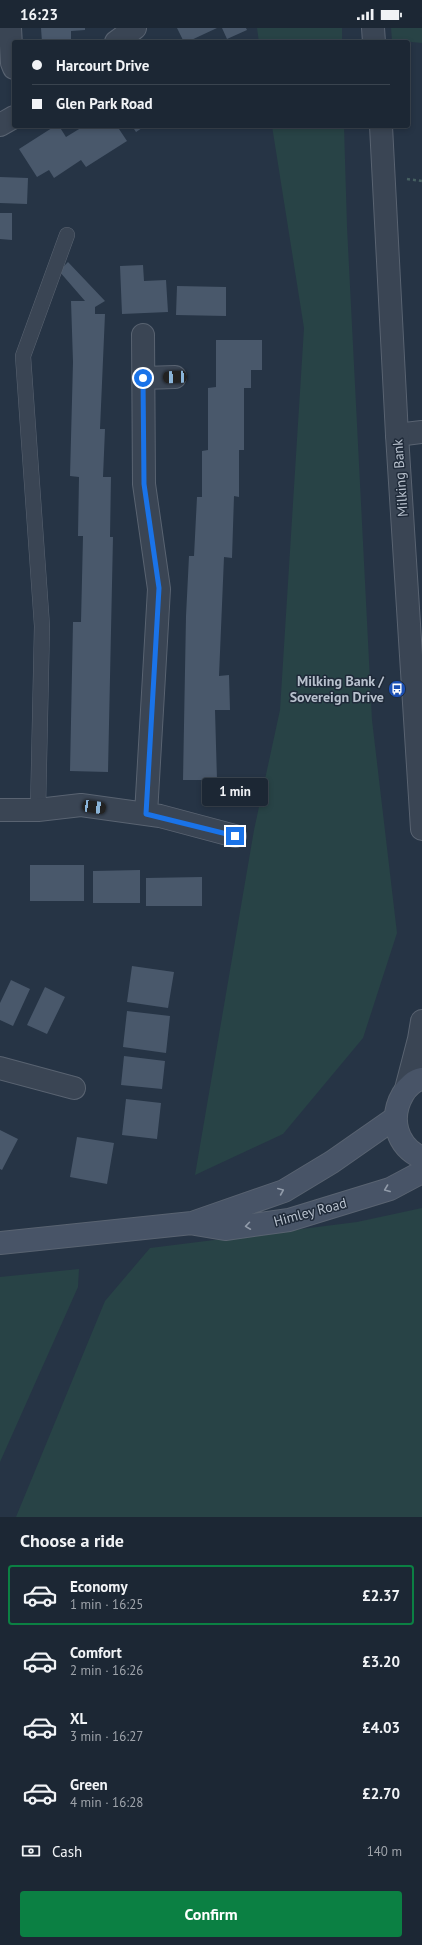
<!DOCTYPE html>
<html lang="en">
<head>
<meta charset="utf-8">
<style>
  body { margin:0; font-family:"PT Sans",sans-serif; background:#252f3c; color:#f1f3f6; height:100vh; display:flex; flex-direction:column; font-size:15px; white-space:nowrap }
  * { box-sizing:border-box; margin:0 }
  p { font-size:13px; color:#a0a5ac }
  .icon { flex:none; width:22px; height:22px; fill:none; stroke:currentColor; stroke-width:2; stroke-linecap:round; stroke-linejoin:round }
  .map { position:relative; height:1489px; overflow:hidden }
  .side { display:flex; flex-direction:column; background:#1c2734; flex:1 }
  .side>* { flex:none }
  .hud { position:absolute; left:12px; top:12px; width:398px; height:88px; border-radius:4px; box-shadow:0 2px 6px #0003,0 0 0 1px #3a444f; display:grid; align-content:center; height:88px; padding:0 20px; background:#1c2734 }
  .end { position:absolute; width:18px; height:18px; margin:-9px; border:5px solid #1a73e8; background:#fff; box-shadow:0 0 0 2px #fff }
  .from { border-radius:50% }
  .bubble { position:absolute; height:28px; border-radius:4px; background:#1c2734; box-shadow:0 2px 6px #0003,0 0 0 1px #3a444f; font-size:13px; font-weight:700; line-height:28px; text-align:center }
  .car { position:absolute; width:12px; height:24px; margin:-12px -6px; border-radius:5px; box-shadow:0 0 3px 1px #0007; background:linear-gradient(#222 24%,#8ab4d8 0 40%,#222 0 76%,#8ab4d8 0 86%,#222 0) }
  .hud b { display:flex; align-items:center; gap:14px; height:38px; font-size:15px }
  .hud b+b { border-top:1px solid #3a444f }
  .hud i { width:10px; height:10px; background:#f1f3f6 }
  ul { padding:0; list-style:none }
  li { display:flex; align-items:center; gap:12px; height:60px; margin:0 8px 6px; padding:0 12px; border:2px solid transparent; border-radius:4px }
  li div { flex:1 }
  li b { display:block; font-size:15px }
  li em { font-style:normal; font-weight:700 }
  li.on { border-color:#0b8043 }
  li>.icon { width:36px; height:36px; stroke-width:1.5 }
  h2 { padding:0 20px; font-size:18px; line-height:48px }
  .pay { display:flex; align-items:center; gap:10px; height:44px; padding:0 20px; font-size:15px }
  .pay p { margin-inline-start:auto }
  .action { display:flex; gap:8px; margin-top:auto; padding:8px 20px }
  .action a { flex:1; height:46px; border-radius:4px; background:#0b8043; color:#fff; font-size:16px; font-weight:700; line-height:46px; text-align:center }
  .status { display:flex; justify-content:space-between; align-items:center; height:28px; padding:0 20px; background:#1c2734; direction:ltr }
  .status svg { height:11px; fill:currentColor }
  .map>svg:first-child { display:block }
</style>
</head>
<body>
<div class="status"><b>16:23</b><svg viewBox="0 0 49 12"><path d="M0 12V9h3v3zM5 12V6h3v6zM10 12V3h3v9zM15 12V0h3v12zM26 1h20v11H26zM47 4h2v5h-2z"/></svg></div>
<div class="map">
<svg width="422" height="1489" viewBox="0 0 422 1489">
  <rect width="100%" height="100%" fill="#263445"/>
  <path fill="#284346" d="M257 0H342V14H259Z
    M391 0H422V15L392 12Z
    M272 98H344L347 199 372 692 397 905 363 1010 283 1106 195 1147 254 802 280 682 304 300Z
    M422 1180V1489H16L105 1273 150 1220 357 1194Z
    M79 1241 78 1259 0 1434V1249Z"/>
  <path fill="#49586b" d="M41 0H85V2L71 3V14H42Z
    M177 0H217L187 14H184Z
    M222 0H246L247 2 227 11Z
    M55 98H59L66 109 84 98H117L127 113 86 139 81 132 54 150 49 142 37 149 19 121Z
    M132 98H145L136 104Z
    M0 149 28 150 27 176 0 175Z
    M0 185H12V212L0 211Z
    M68 234 105 273 95 279V286H105L100 401H105L103 449H111L110 509H113L108 744 70 743 73 594H81L83 508H78L79 449 70 448 73 334 71 273H85L59 243Z
    M143 237 144 253 166 252 168 284 122 286 120 238Z
    M177 258 226 259V288L176 287Z
    M216 312H262V342H251V360H244V422H239V469L234 468 232 530 224 529 219 648 229 647 230 682H215L217 752H183L186 588 189 528H194L197 469H202V423L208 422V360L216 359Z
    M30 837H84V873H30Z
    M140 842V875H93V843Z
    M202 849V878H146V850Z
    M132 938 174 944 168 980 127 974Z
    M11 952 30 961 13 998 0 992V975Z
    M45 959 65 969 47 1006 27 997Z
    M127 983 170 988 166 1025 123 1019Z
    M124 1028 165 1033 162 1061 121 1057Z
    M126 1071 161 1075 157 1111 122 1107Z
    M0 1102 18 1111 2 1142 0 1141Z
    M77 1109 114 1115 107 1156 70 1149Z"/>
  <g fill="none" stroke-linecap="round" stroke-linejoin="round">
    <defs>
      <path id="service" d="M38 782 42 598 23 328 67 207"/>
      <path id="minor" d="M10 0 12 35 14 40
        M116 14 135 0
        M0 97 14 89
        M143 307 144 456 159 561 146 786
        M143 350 175 349
        M397 407 422 404
        M0 782H38L81 777 160 788 235 808
        M0 1040 74 1060"/>
      <path id="tertiary" d="M373 0 374 14
        M381 98 397 407 422 801
        M406 1061 419 1011 422 993"/>
      <path id="secondary" d="M422 1051C415 1052 407 1059 403 1066 389 1090 396 1118 422 1130
        M195 1196 225 1201 289 1192 390 1161 422 1144
        M0 1215 192 1195 284 1163 332 1134 395 1090"/>
    </defs>
    <use href="#service" stroke="#596371" stroke-width="16"/>
    <use href="#minor" stroke="#596371" stroke-width="24"/>
    <use href="#tertiary" stroke="#596371" stroke-width="24"/>
    <use href="#secondary" stroke="#596371" stroke-width="24"/>
    <path stroke="#465f61" stroke-width="2.5" stroke-dasharray="3 3" stroke-linecap="butt" d="M407 151 422 153"/>
    <use href="#service" stroke="#3a4554" stroke-width="15"/>
    <use href="#minor" stroke="#3a4554" stroke-width="22"/>
    <use href="#tertiary" stroke="#3a4554" stroke-width="22"/>
    <use href="#secondary" stroke="#485467" stroke-width="22"/>
  </g>
  <defs><path id="oneway-chevron" d="M-2-3.5L2.5 0L-2 3.5" fill="none" stroke-width="1.6" stroke-linecap="round" stroke-linejoin="round"/></defs>
  <g stroke="#919ba9">
    <use href="#oneway-chevron" transform="translate(387 1161) rotate(159)"/>
    <use href="#oneway-chevron" transform="translate(281 1163) rotate(-23)"/>
    <use href="#oneway-chevron" transform="translate(248 1198) rotate(172)"/>
  </g>
  <g fill="none" stroke-linecap="round" stroke-linejoin="round">
    <path stroke="#1a73e8" stroke-width="5" d="M143 350 144 456 159 560 146 786 235 808"/>
  </g>
  <defs>
    <symbol id="bus-disc" viewBox="-11 -11 22 22"><circle r="9.5" fill="#1a4fb4" stroke="#1f2a39"/><path d="M-5-6H5V4H4V6H2V4H-2V6H-4V4H-5ZM-3.5-4V0h7V-4ZM-3.5 1.2v1.5H-2V1.2ZM2 1.2v1.5H3.5V1.2Z" fill="#fff"/></symbol>
  </defs>
  <g fill-rule="evenodd">
    <use href="#bus-disc" x="387" y="651" width="20" height="20"/>
  </g>
  <g text-anchor="middle" stroke-width="3" stroke-linejoin="round" paint-order="stroke">
    <g font-size="14" fill="#b8c1cd" stroke="#1f2a39">
      <text transform="translate(400 450) rotate(-94)" y="5">Milking Bank</text>
      <text transform="translate(310 1184) rotate(-15)" y="5">Himley Road</text>
    </g>
    <g font-size="14" font-weight="bold" fill="#b8c1cd" stroke="#1f2a39" text-anchor="end">
      <text x="384" y="658">Milking Bank /<tspan x="384" dy="16">Sovereign Drive</tspan></text>
    </g>
  </g>
</svg>
<i class="end from" style="left:143px;top:350px"></i>
<i class="end" style="left:235px;top:808px"></i>
<div class="bubble" style="left:202px;top:750px;width:66px">1 min</div>
<i class="car" style="left:175px;top:349px;rotate:268deg"></i>
<i class="car" style="left:94px;top:779px;rotate:98deg"></i>
<div class="hud">
<b><i class="from"></i>Harcourt Drive</b>
<b><i></i>Glen Park Road</b>
</div>
</div>
<section class="side">
<h2>Choose a ride</h2>
<ul>
<li class="on"><svg class="icon" aria-label="car" viewBox="0 0 24 24"><path d="M5 17H2v-5l4-1 3-4h7l3 4 3 1v5h-3M9 17h6M6 11h13"/><circle cx="7" cy="17" r="2"/><circle cx="17" cy="17" r="2"/></svg><div><b>Economy</b><p>1 min · 16:25</p></div><em>£2.37</em></li>
<li><svg class="icon" aria-label="car" viewBox="0 0 24 24"><path d="M5 17H2v-5l4-1 3-4h7l3 4 3 1v5h-3M9 17h6M6 11h13"/><circle cx="7" cy="17" r="2"/><circle cx="17" cy="17" r="2"/></svg><div><b>Comfort</b><p>2 min · 16:26</p></div><em>£3.20</em></li>
<li><svg class="icon" aria-label="car" viewBox="0 0 24 24"><path d="M5 17H2v-5l4-1 3-4h7l3 4 3 1v5h-3M9 17h6M6 11h13"/><circle cx="7" cy="17" r="2"/><circle cx="17" cy="17" r="2"/></svg><div><b>XL</b><p>3 min · 16:27</p></div><em>£4.03</em></li>
<li><svg class="icon" aria-label="car" viewBox="0 0 24 24"><path d="M5 17H2v-5l4-1 3-4h7l3 4 3 1v5h-3M9 17h6M6 11h13"/><circle cx="7" cy="17" r="2"/><circle cx="17" cy="17" r="2"/></svg><div><b>Green</b><p>4 min · 16:28</p></div><em>£2.70</em></li>
</ul>
<div class="pay"><svg class="icon" aria-label="cash" viewBox="0 0 24 24"><path d="M3 7h18v10H3z"/><circle cx="12" cy="12" r="2"/></svg>Cash<p>140 m</p></div>
<div class="action"><a>Confirm</a></div>
</section>
</body>
</html>
